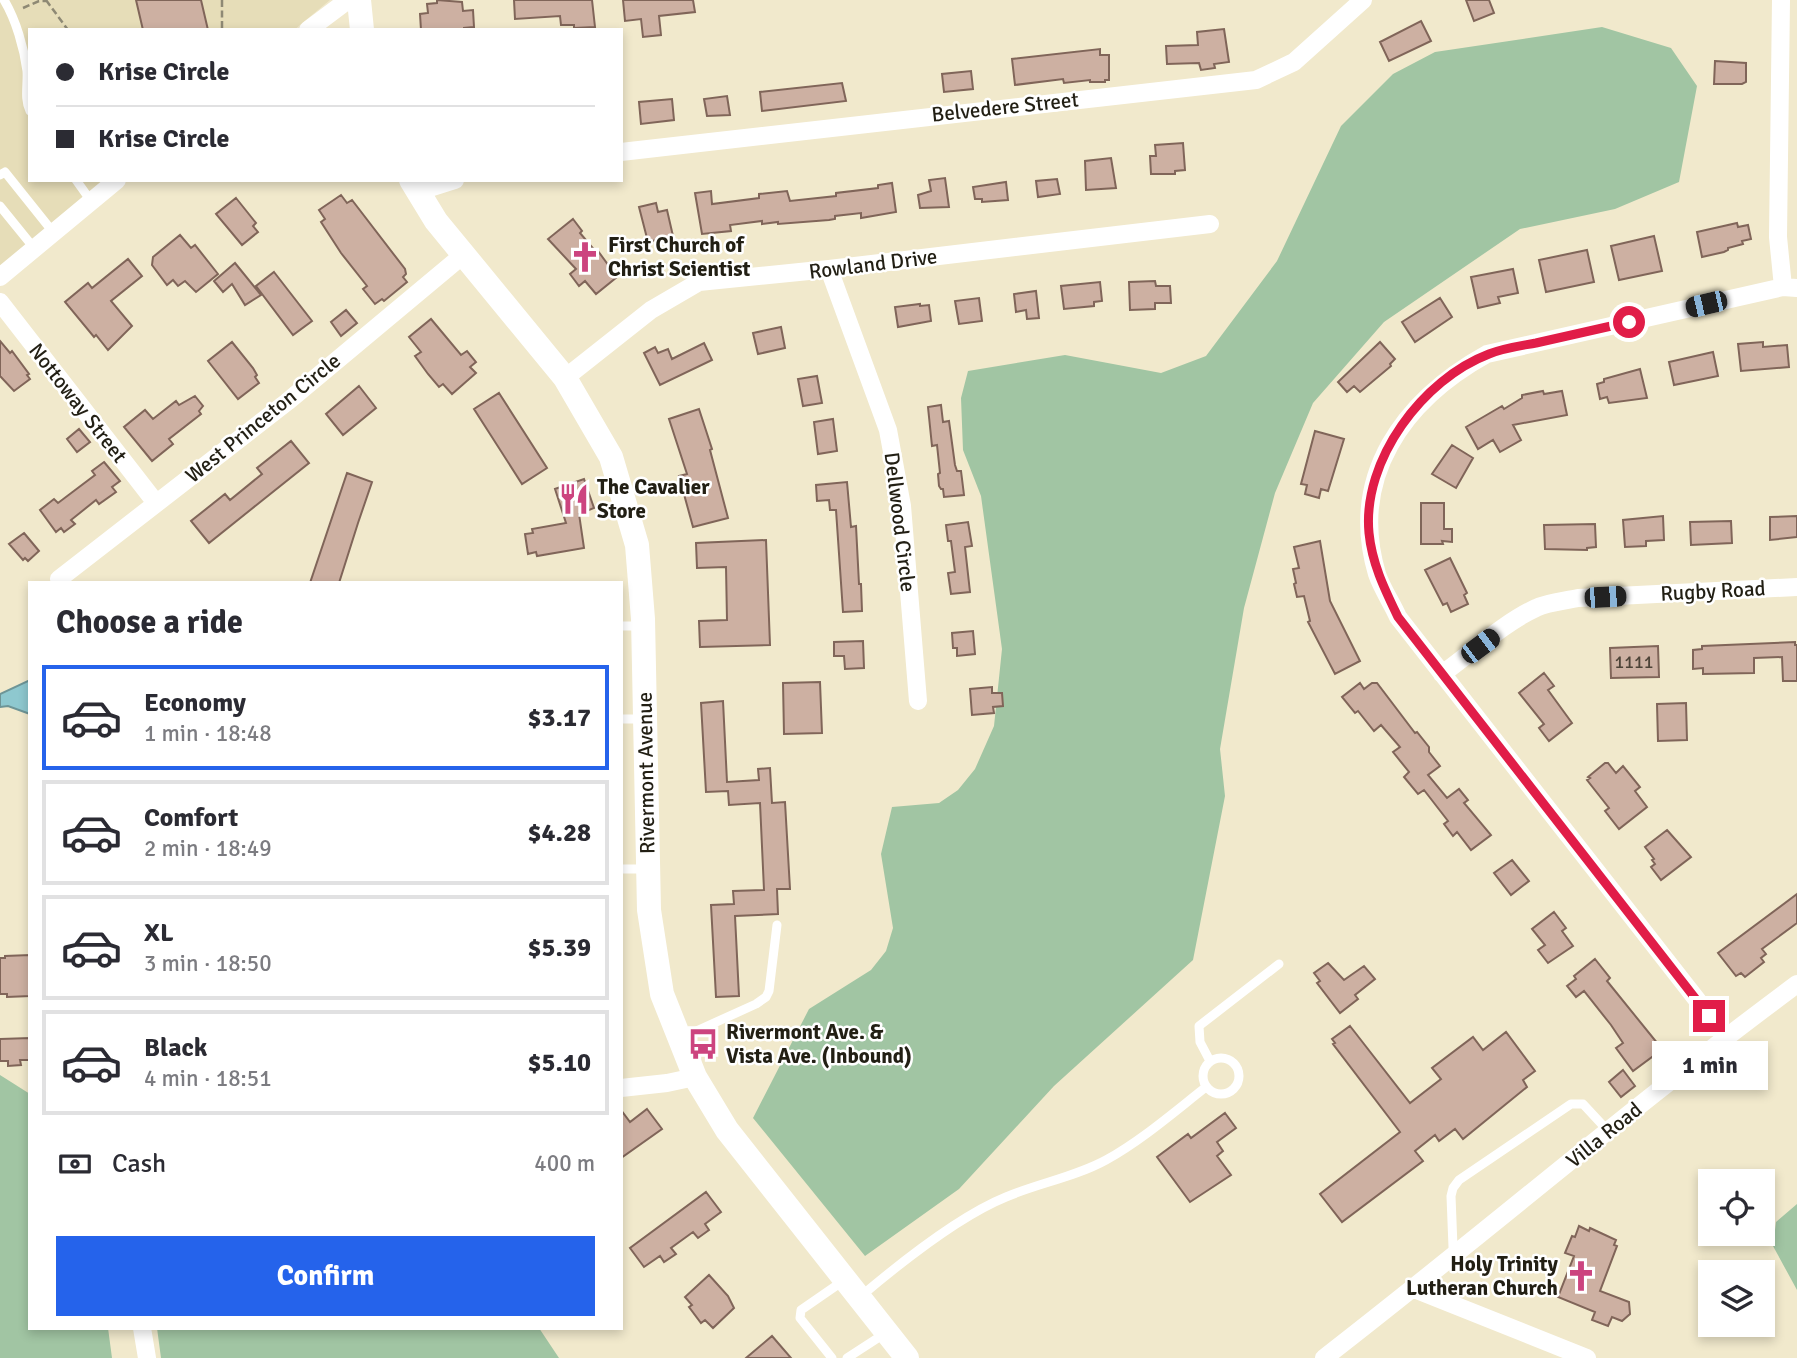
<!DOCTYPE html>
<html lang="en">
<head>
<meta charset="utf-8">
<style>
  body { margin:0; font-family:Signika,sans-serif; background:#f2f2f3; color:#2b2b33; height:100vh; display:flex; flex-direction:column; font-size:26px; white-space:nowrap }
  * { box-sizing:border-box; margin:0 }
  p { font-size:23px; color:#7c7c81 }
  .icon { flex:none; width:38px; height:38px; fill:none; stroke:currentColor; stroke-width:2; stroke-linecap:round; stroke-linejoin:round }
  .map { position:relative; flex:1; overflow:hidden }
  .side { position:absolute; left:28px; top:581px; width:595px; height:749px; display:flex; flex-direction:column; background:#fff; border-radius:0px; box-shadow:0 4px 10px #0003 }
  .side>* { flex:none }
  .hud { position:absolute; left:28px; top:28px; width:595px; height:154px; border-radius:0px; box-shadow:0 4px 10px #0003; display:grid; align-content:center; height:154px; padding:0 28px; background:#fff }
  .buttons { position:absolute; left:1698px; top:1169px; display:grid; gap:14px }
  .buttons a { display:grid; place-items:center; width:77px; height:77px; border-radius:0px; background:#fff; box-shadow:0 4px 10px #0003; font-size:35px }
  .end { position:absolute; width:32px; height:32px; margin:-16px; border:9px solid #e11d48; background:#fff; box-shadow:0 0 0 4px #fff }
  .from { border-radius:50% }
  .bubble { position:absolute; height:49px; border-radius:0px; background:#fff; box-shadow:0 4px 10px #0003; font-size:23px; font-weight:800; line-height:49px; text-align:center }
  .car { position:absolute; width:21px; height:42px; margin:-21px -10px; border-radius:9px; box-shadow:0 0 5px 2px #0007; background:linear-gradient(#222 24%,#8ab4d8 0 40%,#222 0 76%,#8ab4d8 0 86%,#222 0) }
  .hud b { display:flex; align-items:center; gap:24px; height:66px; font-size:26px }
  .hud b+b { border-top:2px solid #e1e1e2 }
  .hud i { width:18px; height:18px; background:#2b2b33 }
  ul { padding:0; list-style:none }
  li { display:flex; align-items:center; gap:21px; height:105px; margin:0 14px 10px; padding:0 14px; border:4px solid #e1e1e2; border-radius:0px }
  li div { flex:1 }
  li b { display:block; font-size:26px }
  li em { font-style:normal; font-weight:800 }
  li.active { border-color:#2563eb }
  li>.icon { width:63px; height:63px; stroke-width:1.5 }
  h2 { padding:0 28px; font-size:32px; line-height:84px }
  .pay { display:flex; align-items:center; gap:18px; height:77px; padding:0 28px; font-size:26px }
  .pay p { margin-inline-start:auto }
  .action { display:flex; gap:14px; margin-top:auto; padding:14px 28px }
  .action a { flex:1; height:80px; border-radius:0px; background:#2563eb; color:#fff; font-size:28px; font-weight:800; line-height:80px; text-align:center }
  .map>svg:first-child { display:block }
</style>
</head>
<body>
<div class="map">
<svg width="1797" height="1358" viewBox="0 0 1797 1358">
  <rect width="100%" height="100%" fill="#f1e9cc"/>
  <path fill="#e6ddb8" d="M0 0H330L294 30H30V180H110L0 271Z"/>
  <path fill="#a1c5a3" d="M1602 27 1671 48 1697 86 1679 182 1615 209 1520 229 1384 322 1313 403 1275 493 1244 608 1220 749 1225 796 1193 960 1054 1086 959 1189 865 1256 753 1118 809 1009 871 970 886 951 893 928 881 854 892 807 939 803 958 790 975 769 994 726 1002 649 981 496 963 450 961 398 968 371 1065 355 1161 373 1206 356 1277 261 1341 126 1393 74 1435 52Z
    M0 1075 30 1094V1328H108L112 1358H0Z
    M1797 1204V1290L1773 1246 1776 1222Z
    M157 1328H539L559 1358H161Z"/>
  <path fill="#8ec8cf" stroke="#6e9597" stroke-width="2" d="M30 680V714L8 706 0 707V694Z"/>
  <path fill="#cdb0a2" stroke="#806559" stroke-width="2" d="M136 0H201L208 30H143Z
    M437 0 462 2 463 11 473 10 474 27 464 28V30H421L420 14 428 13 427 4 437 3Z
    M514 0H592L595 27 574 28V25H561L560 16 515 19Z
    M623 0H693L695 12 659 16 661 35 643 37 641 19 625 21Z
    M1466 0H1489L1494 13 1474 21Z
    M1421 21 1431 41 1389 61 1380 42Z
    M1224 29 1229 62 1214 64 1215 68 1201 70 1199 63 1167 64 1166 46 1198 45 1197 32Z
    M1100 49V55H1109V80H1105V82H1090V80L1064 83 1063 79 1015 85 1012 59Z
    M1715 61 1746 63V82L1742 84H1714Z
    M971 71 973 89 944 92 942 74Z
    M842 83 846 101 762 111 760 92Z
    M727 96 730 115 707 116 704 99Z
    M672 99 674 120 641 124 639 102Z
    M1183 143 1185 170 1175 171V174H1151L1150 156H1156L1155 145Z
    M1111 158 1116 188 1086 190 1085 161Z
    M945 178 949 207 920 208 918 195 931 191 929 180Z
    M1057 179 1060 194 1038 197 1036 181Z
    M1006 182 1008 200 982 202V199H975L973 187Z
    M892 183 896 212 861 218V213L835 216V219L829 220 778 224V222L762 224V221L730 225 731 231 702 234 695 193 711 191 712 204 759 198V194L787 191 790 201 836 196V193L878 188V185Z
    M341 195 347 203 352 200 405 269 406 274 403 277 407 282 384 301 382 299 375 304 363 289 367 286 341 253 321 222 325 219 319 210Z
    M236 198 256 223 253 226 258 232 242 245 216 214Z
    M656 203 658 212 667 210 673 236 648 242 639 207Z
    M573 219 582 231 580 233 596 252 598 251 617 277 596 294 585 281 579 286 570 274 576 269 548 239Z
    M1737 223 1738 227 1748 225 1751 239 1742 241 1743 244 1728 248V250L1724 252 1702 257 1697 232Z
    M180 235 191 248 195 245 218 274 196 292 185 281 178 286 173 280 167 285 152 265 153 257Z
    M1654 236 1662 271 1619 280 1611 246Z
    M1587 250 1594 282 1546 292 1539 260Z
    M128 259 142 276 111 301 132 326 108 350 96 335 94 337 65 302 88 283 92 288Z
    M235 263 261 295 245 305 232 284 223 292 214 281Z
    M1513 269 1518 293 1498 297 1500 303 1478 308 1471 277Z
    M274 272 312 321 293 335 256 286Z
    M1155 281 1156 286H1170L1171 303H1155V309L1130 310 1129 282Z
    M1100 282 1102 301 1094 302V306L1064 309 1061 286Z
    M1036 291 1039 318 1027 319 1026 310 1016 312 1014 294Z
    M979 298 982 321 959 324 955 301Z
    M1440 298 1452 317 1415 342 1402 322Z
    M920 304V306L929 305 931 321 898 327 895 307Z
    M346 310 357 323 341 336 331 322Z
    M431 319 461 355 467 351 476 362 470 367 476 373 452 394 443 384 439 387 428 374 415 356 421 352 409 337Z
    M781 327 785 348 758 354 753 333Z
    M0 341 10 353 12 351 29 374 27 375 30 379 14 391 0 376Z
    M232 342 253 368 257 375 255 377 259 383 238 399 208 361Z
    M1380 342 1395 359 1390 364 1391 366 1360 392 1354 386 1347 392 1338 382Z
    M1763 342V347L1787 345 1789 367 1741 371 1738 344Z
    M704 343 712 360 660 385 644 353 655 347 658 353 668 349 672 359Z
    M1713 352 1718 376 1674 385 1669 362Z
    M1640 369 1647 398 1609 403 1607 397 1600 399 1597 384 1604 382V379Z
    M817 376 822 403 803 406 798 379Z
    M359 386 376 408 343 435 326 414Z
    M1543 391 1544 394 1562 391 1567 415 1513 425 1521 440 1500 452 1493 440 1478 449 1466 427 1502 406 1504 409 1522 398V395Z
    M499 393 547 468 522 484 474 409Z
    M195 396 203 406 199 411 201 414 169 439 173 444 152 461 124 427 145 410 153 419 176 401 179 405Z
    M941 405 943 422 949 421 955 465 957 471H961L964 495 944 497 943 489H941L939 486 938 474 940 473 937 445 932 446 928 407Z
    M699 409 712 449 710 450 728 518 693 527 679 476 687 474 669 419Z
    M833 419 837 451 818 454 814 422Z
    M79 429 90 442 77 452 67 439Z
    M1315 431 1344 439 1328 491 1321 489 1319 498 1305 494 1307 485 1301 484Z
    M291 441 309 463 209 543 191 521 225 494 230 500 262 474 257 468Z
    M1452 445 1473 458 1456 488 1432 474Z
    M104 462 120 481 112 487 116 492 99 504 96 500 71 520 75 524 64 532 61 528 56 532 40 510 54 499 58 503 95 475 92 471Z
    M347 473 372 482 358 523 339 583H310Z
    M584 479 594 508 579 514 584 548 537 556 536 552 528 554 525 534 533 533 532 529 566 523 555 489Z
    M847 482 851 527 856 526 859 584H861L862 611 843 612 836 510H830L829 500 817 501 816 485Z
    M1421 503H1444V529H1452V542L1442 541 1443 544H1421Z
    M1663 516 1664 540 1646 541V546L1625 547 1623 520Z
    M1797 516V537L1770 540V517Z
    M1731 521 1732 543 1691 545 1690 522Z
    M968 522 972 546 965 547 970 592 951 594 948 573 955 572 951 541H948L946 525Z
    M1595 524 1596 547 1587 548V550L1545 549 1544 525Z
    M24 533 39 551 28 561 25 558 23 560 9 544Z
    M766 540 770 645 700 647 699 621 727 620 726 567 697 568 696 543Z
    M1320 541 1330 601 1360 661 1335 674 1308 622 1310 621 1304 596 1297 597 1294 584 1296 583 1293 569 1299 568 1294 547Z
    M1450 558 1467 593 1464 595 1468 604 1451 612 1447 603 1443 605 1425 570Z
    M973 631 975 654 957 656V648H953L952 633Z
    M863 641 864 668 845 669 844 656H834V642Z
    M1795 642V645H1797V681H1783L1782 657 1754 658V673L1703 674V668L1693 669V650L1702 649V646Z
    M1658 646 1659 677 1611 678 1610 648Z
    M1544 673 1554 686 1548 690 1572 723 1549 741 1539 728 1544 724 1519 693Z
    M820 682 822 733 784 734 783 683Z
    M1360 683 1364 689 1372 683H1377L1415 733 1417 732 1429 747V752L1440 766 1428 775 1447 798 1459 789 1468 800 1464 803 1491 835 1471 850 1457 832 1453 836 1444 824 1448 821 1424 790 1418 794 1404 777 1409 772 1393 752 1400 747 1381 725 1374 731 1358 711 1355 713 1342 697Z
    M992 687V693H1002L1003 706 993 707 994 713 972 715 970 689Z
    M723 701 727 782 759 780 758 769 770 768 772 803 785 802 790 889H777L778 914 735 916 739 996 716 997 711 905 734 904 733 891 764 890 760 803 729 805 728 791 706 792 701 703Z
    M1686 703 1687 740 1658 741 1657 704Z
    M1605 763H1608L1616 773 1623 766 1640 787 1635 791 1647 807 1619 829 1605 811 1609 808 1587 780 1590 778 1588 777Z
    M1667 830 1691 857 1661 880 1651 867 1655 864 1652 860 1654 859 1645 847Z
    M1512 860 1529 881 1511 895 1494 873Z
    M1797 894V923L1762 949 1766 954 1761 958 1764 962 1745 977 1741 973 1736 976 1718 953Z
    M1554 912 1566 928 1562 931 1573 946 1548 963 1538 950 1545 945 1532 929Z
    M30 955V996L7 997V994H0V958H5V956Z
    M1595 959 1610 978 1607 981 1658 1044 1656 1046 1660 1051 1633 1071 1616 1048 1623 1043 1611 1025 1584 991 1576 997 1567 986 1576 979 1574 976Z
    M1328 963 1344 980 1364 966 1375 979 1355 995 1358 999 1340 1013 1317 983 1320 981 1314 973Z
    M1350 1026 1410 1103 1441 1079 1432 1068 1473 1037 1483 1050 1506 1032 1535 1071 1523 1080 1527 1087 1463 1139 1455 1129 1439 1141 1435 1135 1415 1151 1423 1161 1342 1222 1320 1194 1400 1132 1333 1044 1335 1043 1332 1039Z
    M30 1038V1060H20L21 1065 8 1066V1061H0V1039Z
    M1623 1070 1635 1086 1621 1097 1609 1082Z
    M647 1109 662 1129 621 1158V1110L630 1122Z
    M1225 1113 1236 1128 1217 1142 1223 1151 1217 1156 1231 1175 1190 1202 1157 1157 1188 1134 1191 1138Z
    M706 1192 721 1212 705 1224 709 1230 698 1238 693 1232 671 1248 676 1254 664 1262 660 1256 644 1267 630 1248Z
    M1579 1226 1589 1231 1590 1228 1616 1240 1614 1245 1617 1246 1600 1291 1629 1302 1630 1314 1622 1321 1612 1317 1608 1326 1592 1320 1595 1312 1558 1297 1574 1256 1565 1253 1572 1236 1575 1237Z
    M709 1275 728 1296 734 1308 713 1328 705 1320 701 1323 689 1307 692 1305 685 1297Z
    M772 1336 791 1358H746Z"/>
  <g fill="none" stroke-linecap="round" stroke-linejoin="round">
    <path stroke="#8e8974" stroke-width="2.5" stroke-dasharray="7 3.5" stroke-linecap="butt" d="M46 0 68 30
      M222 0V30
      M23 8 39 1H46"/>
    <path stroke="#fff" stroke-width="9" d="M4 0C16 20 24 48 27 71 28 84 24 99 30 111
      M0 175 5 172 53 232
      M76 180 91 201
      M0 206 34 248
      M621 626H641
      M621 719H644
      M621 869H646
      M681 1038 756 1004 766 997 769 991 777 925
      M1203 1076a18 18 0 1 1 36 0a18 18 0 1 1-36 0Z
      M1210 1061 1200 1042 1199 1026 1279 964
      M1458 1253 1453 1247 1451 1196 1453 1188 1459 1180 1571 1104H1583L1609 1132
      M860 1297C899 1264 959 1216 1006 1197 1039 1183 1075 1177 1106 1160 1142 1140 1174 1112 1206 1087
      M832 1358 800 1318 801 1310 843 1281
      M847 1358 884 1334"/>
    <path stroke="#fff" stroke-width="18" d="M1781 0 1778 237 1783 287
      M308 30 348 0
      M621 152 1256 80 1294 62 1363 0
      M417 192 455 180
      M829 269 888 430 902 506 918 701
      M0 277 117 180
      M0 302 156 503
      M565 378 651 310 699 282 829 269 1210 224
      M59 579 287 402 463 255
      M1442 674C1470 654 1505 622 1536 608 1548 602 1564 601 1578 598L1797 587
      M1726 1037 1398 617C1392 603 1382 589 1377 574 1348 476 1404 400 1487 354L1783 287 1797 288
      M621 1088 667 1083 695 1077
      M1414 1289 1587 1358
      M142 1328 147 1358
      M1324 1358C1483 1235 1635 1104 1797 984"/>
    <path stroke="#fff" stroke-width="24" d="M359 0 362 30
      M411 180 436 221 565 378 611 457 637 545 643 619 649 910 662 994 695 1077 727 1130 907 1358"/>
  </g>
  <g fill="none" stroke-linecap="round" stroke-linejoin="round">
    <path stroke="#e11d48" stroke-width="9" d="M1629 322C1598 329 1567 336 1536 343 1520 346 1504 348 1489 354 1423 379 1362 460 1369 533 1372 564 1385 590 1398 617L1709 1016"/>
  </g>
  <defs>
    <symbol id="church-bare" viewBox="-9 -9 18 18"><path d="M-1.2-6h2.4v3.5h3.3v2.4h-3.3V6h-2.4V-.1h-3.3v-2.4h3.3Z" fill="#cc447f" stroke="#fff" stroke-width="2.5" paint-order="stroke"/></symbol>
    <symbol id="restaurant-bare" viewBox="-9 -9 18 18"><path d="M-5-6h1v4h1v-4h1v4h1v-4h1v5L-1.5 .5V6h-2V.5L-5-1ZM5-6V6H3V1.5H1.5Q1.5-4 5-6Z" fill="#cc447f" stroke="#fff" stroke-width="2.5" paint-order="stroke"/></symbol>
    <symbol id="bus-bare" viewBox="-9 -9 18 18"><path d="M-5-6H5V4H4V6H2V4H-2V6H-4V4H-5ZM-3.5-4V0h7V-4ZM-3.5 1.2v1.5H-2V1.2ZM2 1.2v1.5H3.5V1.2Z" fill="#cc447f" stroke="#fff" stroke-width="2.5" paint-order="stroke"/></symbol>
  </defs>
  <g fill-rule="evenodd">
    <use href="#church-bare" x="563" y="235" width="44" height="44"/>
    <use href="#restaurant-bare" x="552" y="477" width="44" height="44"/>
    <use href="#bus-bare" x="681" y="1022" width="44" height="44"/>
    <use href="#church-bare" x="1559" y="1254" width="44" height="44"/>
  </g>
  <g text-anchor="middle" stroke-width="5" stroke-linejoin="round" paint-order="stroke">
    <g font-size="18" fill="#4d4338">
      <text x="1634" y="668">1111</text>
    </g>
    <g font-size="21" fill="#221f14" stroke="#fff">
      <text transform="translate(1005 107) rotate(-6)" y="7">Belvedere Street</text>
      <text transform="translate(873 264) rotate(-7)" y="7">Rowland Drive</text>
      <text transform="translate(78 403) rotate(52)" y="7">Nottoway Street</text>
      <text transform="translate(263 418) rotate(-39)" y="7">West Princeton Circle</text>
      <text transform="translate(900 522) rotate(83)" y="7">Dellwood Circle</text>
      <text transform="translate(1713 591) rotate(-3)" y="7">Rugby Road</text>
      <text transform="translate(646 773) rotate(-91)" y="7">Rivermont Avenue</text>
      <text transform="translate(1604 1135) rotate(-39)" y="7">Villa Road</text>
    </g>
    <g font-size="21" font-weight="bold" fill="#221f14" stroke="#fff" text-anchor="start">
      <text x="608" y="252">First Church of<tspan x="608" dy="24">Christ Scientist</tspan></text>
      <text x="597" y="494">The Cavalier<tspan x="597" dy="24">Store</tspan></text>
      <text x="726" y="1039">Rivermont Ave. &amp;<tspan x="726" dy="24">Vista Ave. (Inbound)</tspan></text>
      <text x="1558" y="1271" text-anchor="end">Holy Trinity<tspan x="1558" dy="24">Lutheran Church</tspan></text>
    </g>
  </g>
</svg>
<div class="buttons">
<a><svg class="icon" aria-label="locate" viewBox="0 0 24 24"><circle cx="12" cy="12" r="6"/><path d="M12 2v4M12 18v4M2 12h4M18 12h4"/></svg></a>
<a><svg class="icon" aria-label="layers" viewBox="0 0 24 24"><path d="M12 4l9 5-9 5-9-5zM3 14l9 5 9-5"/></svg></a>
</div>
<i class="end from" style="left:1629px;top:322px"></i>
<i class="end" style="left:1709px;top:1016px"></i>
<div class="bubble" style="left:1652px;top:1041px;width:116px">1 min</div>
<i class="car" style="left:1706px;top:304px;rotate:257deg"></i>
<i class="car" style="left:1605px;top:597px;rotate:87deg"></i>
<i class="car" style="left:1480px;top:646px;rotate:53deg"></i>
<div class="hud">
<b><i class="from"></i>Krise Circle</b>
<b><i></i>Krise Circle</b>
</div>
<section class="side">
<h2>Choose a ride</h2>
<ul>
<li class="active"><svg class="icon" aria-label="car" viewBox="0 0 24 24"><path d="M5 17H2v-5l4-1 3-4h7l3 4 3 1v5h-3M9 17h6M6 11h13"/><circle cx="7" cy="17" r="2"/><circle cx="17" cy="17" r="2"/></svg><div><b>Economy</b><p>1 min · 18:48</p></div><em>$3.17</em></li>
<li><svg class="icon" aria-label="car" viewBox="0 0 24 24"><path d="M5 17H2v-5l4-1 3-4h7l3 4 3 1v5h-3M9 17h6M6 11h13"/><circle cx="7" cy="17" r="2"/><circle cx="17" cy="17" r="2"/></svg><div><b>Comfort</b><p>2 min · 18:49</p></div><em>$4.28</em></li>
<li><svg class="icon" aria-label="car" viewBox="0 0 24 24"><path d="M5 17H2v-5l4-1 3-4h7l3 4 3 1v5h-3M9 17h6M6 11h13"/><circle cx="7" cy="17" r="2"/><circle cx="17" cy="17" r="2"/></svg><div><b>XL</b><p>3 min · 18:50</p></div><em>$5.39</em></li>
<li><svg class="icon" aria-label="car" viewBox="0 0 24 24"><path d="M5 17H2v-5l4-1 3-4h7l3 4 3 1v5h-3M9 17h6M6 11h13"/><circle cx="7" cy="17" r="2"/><circle cx="17" cy="17" r="2"/></svg><div><b>Black</b><p>4 min · 18:51</p></div><em>$5.10</em></li>
</ul>
<div class="pay"><svg class="icon" aria-label="cash" viewBox="0 0 24 24"><path d="M3 7h18v10H3z"/><circle cx="12" cy="12" r="2"/></svg>Cash<p>400 m</p></div>
<div class="action"><a>Confirm</a></div>
</section>
</div>
</body>
</html>
